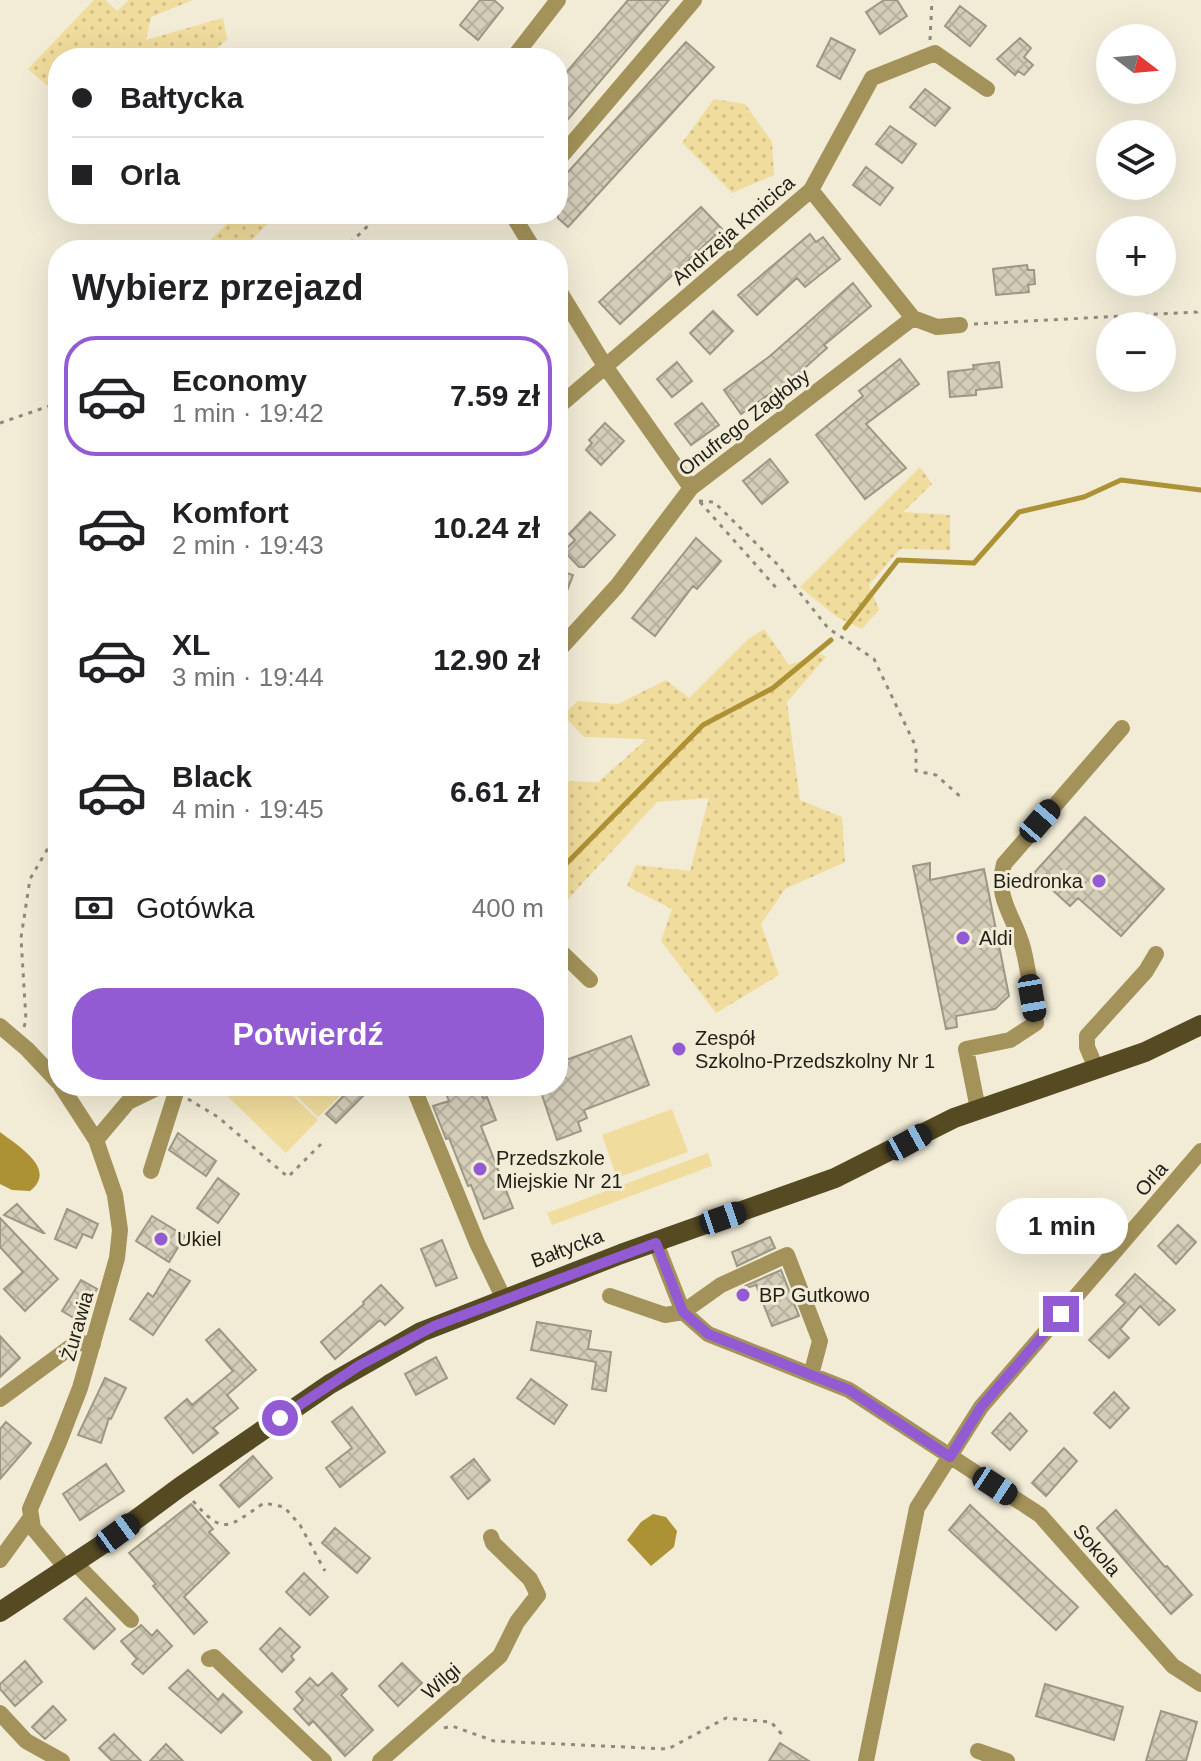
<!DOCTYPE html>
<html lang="pl">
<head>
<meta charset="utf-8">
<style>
  body { margin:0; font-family:Helvetica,sans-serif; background:#f6f6f6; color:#202124; height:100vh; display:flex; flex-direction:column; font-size:30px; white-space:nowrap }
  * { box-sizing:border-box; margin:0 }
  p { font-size:26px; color:#757577 }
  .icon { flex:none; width:44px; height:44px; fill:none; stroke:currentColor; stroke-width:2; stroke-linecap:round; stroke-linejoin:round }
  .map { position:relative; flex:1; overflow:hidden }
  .side { position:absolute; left:48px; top:240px; width:520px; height:856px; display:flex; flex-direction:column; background:#fff; border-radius:32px; box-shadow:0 8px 32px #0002 }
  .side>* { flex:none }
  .guide { position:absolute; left:48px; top:48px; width:520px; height:176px; border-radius:32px; box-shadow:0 8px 32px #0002; display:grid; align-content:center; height:176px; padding:0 24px; background:#fff }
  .needle { width:52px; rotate:106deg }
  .fabs { position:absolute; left:1096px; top:24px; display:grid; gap:16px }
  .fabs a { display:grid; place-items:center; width:80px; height:80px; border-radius:50%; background:#fff; box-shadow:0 8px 32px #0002; font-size:40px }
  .end { position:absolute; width:36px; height:36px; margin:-18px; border:10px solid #925bd3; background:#fff; box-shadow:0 0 0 4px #fff }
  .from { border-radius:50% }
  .bubble { position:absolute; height:56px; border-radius:28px; background:#fff; box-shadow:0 8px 32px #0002; font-size:26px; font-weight:600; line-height:56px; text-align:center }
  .car { position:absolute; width:24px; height:48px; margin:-24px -12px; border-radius:10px; box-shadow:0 0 6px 2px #0007; background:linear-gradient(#222 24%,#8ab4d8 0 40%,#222 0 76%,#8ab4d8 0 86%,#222 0) }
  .guide b { display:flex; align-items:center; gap:28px; height:76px; font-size:30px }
  .guide b+b { border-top:2px solid #e0e0e0 }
  .guide i { width:20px; height:20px; background:#202124 }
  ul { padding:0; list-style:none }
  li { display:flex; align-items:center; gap:24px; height:120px; margin:0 16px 12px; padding:0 8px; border:4px solid transparent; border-radius:32px }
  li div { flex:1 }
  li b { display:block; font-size:30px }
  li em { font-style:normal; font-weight:600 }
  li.active { border-color:#925bd3 }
  li>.icon { width:72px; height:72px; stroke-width:1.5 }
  h2 { padding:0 24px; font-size:36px; line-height:96px }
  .pay { display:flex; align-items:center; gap:20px; height:88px; padding:0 24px; font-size:30px }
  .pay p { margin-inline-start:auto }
  .cta { display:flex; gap:16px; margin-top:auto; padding:16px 24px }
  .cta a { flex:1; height:92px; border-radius:32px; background:#925bd3; color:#fff; font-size:32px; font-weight:600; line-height:92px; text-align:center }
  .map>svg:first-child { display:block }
</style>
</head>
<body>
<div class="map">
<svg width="1201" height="1761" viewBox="0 0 1201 1761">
  <defs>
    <pattern id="grass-dots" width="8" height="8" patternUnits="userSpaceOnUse" patternTransform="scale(2)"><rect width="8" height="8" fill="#f0dc9c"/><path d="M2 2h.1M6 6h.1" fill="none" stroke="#cebc86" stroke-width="1.8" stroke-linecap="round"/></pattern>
    <pattern id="building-cross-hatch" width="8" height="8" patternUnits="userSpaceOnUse" patternTransform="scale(2)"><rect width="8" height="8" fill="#d4ceb9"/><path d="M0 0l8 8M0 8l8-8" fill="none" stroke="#b6b09e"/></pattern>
  </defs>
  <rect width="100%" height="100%" fill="#f2ecd7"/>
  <path fill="url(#grass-dots)" d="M94 0H105L117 11 129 0H193L151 17 146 40 223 18 227 39 207 58H58V91L55 92 28 69Z
    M714 99 745 104 772 142 774 175 732 193 682 143Z
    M237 214H257L269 222 242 250H200Z
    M920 467 932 484 903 512 950 515V550L900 549 869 585 879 610 862 629 837 617 800 587Z
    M764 629 789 665 821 654 826 657 787 702 800 800 842 817 845 862 785 889 761 924 779 975 716 1013 661 941 672 909 627 886 636 865 690 871 709 798 657 802 558 910V785L561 781 598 782 647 739 584 737 563 715 578 701 618 704 666 680 689 698 748 639Z"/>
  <path fill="#f0dc9c" d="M237 1086H283L318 1120 286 1153 227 1096Z
    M287 1086H350L318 1117Z
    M672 1109 688 1152 617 1178 602 1135Z
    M708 1153 712 1166 552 1225 547 1213Z"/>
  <path fill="#ad9235" d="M0 1132C18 1146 58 1169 30 1191L12 1190 0 1184Z
    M653 1514 666 1517 677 1531 674 1547 651 1566 627 1540 641 1522Z"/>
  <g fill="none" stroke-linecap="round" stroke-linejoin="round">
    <path stroke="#ad9235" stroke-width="5" d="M845 628 898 560 974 563 1019 512 1084 497 1121 480 1201 490
      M558 872 703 725 773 688 831 640"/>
  </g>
  <path fill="url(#building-cross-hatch)" stroke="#9d9783" stroke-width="2" d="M480 0H494L503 8 478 40 460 25Z
    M628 0H669L558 131V82Z
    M884 0H897L907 16 880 34 866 12Z
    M960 6 986 26 970 46 945 26Z
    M831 38 855 50 840 79 817 66Z
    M1020 38 1031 48 1024 57 1033 65 1024 75 1018 71 1015 75 997 59Z
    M686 42 714 67 568 227 558 218V183Z
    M925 89 950 108 935 126 910 107Z
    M890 126 916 144 902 163 876 144Z
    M866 167 893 188 880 205 853 185Z
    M701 207 722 229 620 324 599 302Z
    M810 234 816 242 823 237 840 259 805 287 797 278 757 315 738 295Z
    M1027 265 1028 270H1034L1035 284 1028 285 1029 292 996 295 993 269Z
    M853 283 871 306 824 345 827 348 798 374 741 414 724 390 770 356Z
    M713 311 733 331 710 354 690 333Z
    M900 359 919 384 866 424 906 468 865 499 816 435 863 396 859 391Z
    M677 362 692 381 672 397 657 379Z
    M999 362 1002 387 976 390V395L950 397 948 372 974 369 973 365Z
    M702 403 719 425 691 445 675 424Z
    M605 423 624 441 601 465 586 450 592 443 589 440Z
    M770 459 788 482 762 504 743 481Z
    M590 512 615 535 584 567H579L564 551 575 540 569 534Z
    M696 538 721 561 697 589 693 586 655 636 632 618Z
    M558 570 573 575 559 612H558Z
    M1085 817 1164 889 1121 936 1078 898 1070 906 1034 873Z
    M930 863V880L984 869 1009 996 995 1009 956 1016 957 1027 946 1029 913 866Z
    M631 1036 649 1085 584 1110 587 1118 578 1122 581 1131 557 1140 539 1086H558V1063Z
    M353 1086 363 1096 336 1123 326 1114Z
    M443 1086H478L483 1098 487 1097 496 1120 481 1126 513 1208 484 1219 471 1185 468 1186 449 1138 446 1139 433 1106 449 1101Z
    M178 1133 216 1161 206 1176 169 1150Z
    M218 1178 239 1194 218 1223 197 1208Z
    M17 1204 44 1233H43L4 1215Z
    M67 1209 98 1224 92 1238 83 1234 76 1248 55 1239Z
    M152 1216 185 1236 169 1262 136 1241Z
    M0 1218 58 1279 25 1311 4 1289 23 1272 0 1247Z
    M1178 1225 1196 1242 1176 1264 1158 1246Z
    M770 1237 775 1248 737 1266 732 1252Z
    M442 1240 457 1278 436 1286 421 1249Z
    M170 1269 190 1281 153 1335 130 1319 148 1293 153 1297Z
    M781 1270 799 1316 772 1326 756 1285 746 1288 745 1286Z
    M1135 1274 1175 1310 1159 1325 1140 1306 1120 1329 1129 1338 1109 1358 1089 1340 1125 1303 1116 1295Z
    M81 1280 97 1289 79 1321 62 1311Z
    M381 1285 403 1308 385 1325 380 1320 335 1359 321 1342 364 1304 363 1302Z
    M537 1322 591 1331 588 1349 611 1352 606 1391 592 1389 596 1362 531 1350Z
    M219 1329 256 1370 227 1395 238 1408 213 1428 218 1433 193 1453 165 1418 187 1399 192 1405 233 1371 206 1340Z
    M0 1336 20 1358 0 1377Z
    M436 1357 447 1378 416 1395 405 1374Z
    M105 1378 126 1388 111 1419 109 1418 101 1443 78 1435Z
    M531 1379 567 1405 554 1424 517 1398Z
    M1114 1392 1129 1408 1110 1428 1094 1413Z
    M352 1407 385 1452 340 1487 326 1468 352 1448 332 1422Z
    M1010 1413 1027 1431 1010 1450 992 1433Z
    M6 1422 31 1443 0 1479V1429Z
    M1064 1448 1077 1461 1046 1496 1032 1483Z
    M253 1456 272 1478 239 1507 220 1485Z
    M474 1459 490 1480 468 1499 451 1477Z
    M106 1464 124 1491 80 1520 63 1494Z
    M191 1504 213 1529 209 1532 229 1553 184 1597 207 1622 194 1634 153 1586 156 1584 129 1553Z
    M970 1505 1078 1607 1056 1630 949 1530Z
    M1116 1510 1165 1567 1167 1566 1192 1595 1171 1614 1097 1528Z
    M335 1528 370 1558 357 1573 322 1543Z
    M304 1573 328 1597 310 1615 286 1592Z
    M86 1598 115 1629 94 1649 64 1619Z
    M141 1625 152 1636 157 1630 172 1646 143 1674 132 1664 137 1659 121 1641Z
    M280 1628 300 1647 291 1656 294 1660 282 1672 260 1649Z
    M25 1661 42 1682 15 1706 0 1689V1684Z
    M402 1663 422 1683 398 1706 379 1686Z
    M188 1670 218 1700 223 1694 242 1712 221 1733 169 1688Z
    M332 1673 347 1689 341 1695 373 1730 345 1756 313 1721 309 1725 294 1709 303 1700 296 1692 310 1678 318 1686Z
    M1045 1684 1123 1707 1114 1740 1036 1716Z
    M53 1706 66 1720 45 1739 32 1727Z
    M1161 1711 1197 1722 1186 1761H1146Z
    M114 1734 141 1761H112L99 1748Z
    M780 1743 809 1761H769Z
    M166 1744 183 1761H150Z"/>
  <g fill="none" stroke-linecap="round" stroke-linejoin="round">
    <path stroke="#8f8b7c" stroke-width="3" stroke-dasharray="4 6" stroke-linecap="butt" d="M930 40 932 0
      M343 250 380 214
      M974 324 1197 312 1201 308
      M0 423 58 403
      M699 501 714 502 777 564 828 628 874 659 916 747V771L936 775 962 798
      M700 502 779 591
      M24 1027 26 1020 21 938 30 879 58 831
      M188 1099 218 1117 288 1177 321 1144
      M193 1501C224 1536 227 1528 264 1503L284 1507 300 1525 325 1571
      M444 1728 452 1726 494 1741 668 1749 726 1718 771 1722 785 1738"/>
    <path stroke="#a39259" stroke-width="16" d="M513 58 558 0
      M558 160 694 0
      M512 214 534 250
      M558 289 605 366 691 488
      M913 318 937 327 960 325
      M558 407 811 190 872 78 935 53 987 89
      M558 651 617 586 691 488 913 318 811 190
      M558 949 590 980
      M0 1026 27 1049 58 1082
      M1096 1068 1087 1047V1036L1146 971 1156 954
      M61 1086 96 1140 115 1195 120 1230 117 1258 80 1388 59 1442 30 1509 33 1528 67 1569
      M418 1086 415 1091 477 1243 504 1299
      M978 1109 966 1049 1010 1040 1036 1023C1032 998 1029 972 1023 948 1015 917 994 899 1004 864L1122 728
      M96 1140 128 1102 161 1086
      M151 1171 178 1086
      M656 1243 683 1312 708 1334 849 1390 1040 1515 1173 1666 1201 1684
      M610 1296 665 1315 683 1312 721 1285 787 1255 820 1341 811 1375
      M0 1399 76 1343 93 1344
      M0 1560 29 1520
      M75 1563 131 1620
      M209 1659 214 1657 324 1761
      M0 1713 26 1741 62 1761
      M978 1751 1007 1761
      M380 1761 500 1656 517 1622 538 1595 530 1579 493 1543 491 1537
      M866 1761 917 1508 981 1407 1201 1151"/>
    <path stroke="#564a22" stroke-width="20" d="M0 1612 100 1546 180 1487 330 1384 421 1332 621 1254 835 1178 954 1118 1145 1052 1201 1025"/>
  </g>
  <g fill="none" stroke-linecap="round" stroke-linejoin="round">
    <path stroke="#925bd3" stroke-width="10" d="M280 1418 360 1365 434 1326 656 1243 683 1312 708 1334 849 1390 950 1457 981 1407 1061 1314"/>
  </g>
  <g fill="#925bd3" stroke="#f2ecd7" stroke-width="3">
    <circle cx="1099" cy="881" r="8"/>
    <circle cx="963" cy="938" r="8"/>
    <circle cx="679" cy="1049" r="8"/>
    <circle cx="480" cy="1169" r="8"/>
    <circle cx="161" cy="1239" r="8"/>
    <circle cx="743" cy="1295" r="8"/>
  </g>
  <g text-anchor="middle" stroke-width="6" stroke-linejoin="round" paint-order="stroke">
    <g font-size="20" fill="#211f17" stroke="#f2ecd7">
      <text transform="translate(733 230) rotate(-41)" y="7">Andrzeja Kmicica</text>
      <text transform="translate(744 422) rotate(-38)" y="7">Onufrego Zagłoby</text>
      <text transform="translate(1151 1179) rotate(-49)" y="7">Orla</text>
      <text transform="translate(567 1248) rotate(-21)" y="7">Bałtycka</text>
      <text transform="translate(77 1326) rotate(-74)" y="7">Żurawia</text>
      <text transform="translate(1097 1550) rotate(49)" y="7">Sokola</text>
      <text transform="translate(441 1681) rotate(-41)" y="7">Wilgi</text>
    </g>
    <g font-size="20" fill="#211f17" stroke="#f2ecd7" text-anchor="start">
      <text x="1083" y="888" text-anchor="end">Biedronka</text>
      <text x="979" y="945">Aldi</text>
      <text x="695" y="1045">Zespół<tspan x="695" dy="23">Szkolno-Przedszkolny Nr 1</tspan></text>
      <text x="496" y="1165">Przedszkole<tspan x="496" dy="23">Miejskie Nr 21</tspan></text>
      <text x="177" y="1246">Ukiel</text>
      <text x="759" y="1302">BP Gutkowo</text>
    </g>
  </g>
</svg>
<div class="fabs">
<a><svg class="needle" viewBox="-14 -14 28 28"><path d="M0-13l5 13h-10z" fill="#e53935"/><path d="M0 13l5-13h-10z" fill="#757577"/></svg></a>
<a><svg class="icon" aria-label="layers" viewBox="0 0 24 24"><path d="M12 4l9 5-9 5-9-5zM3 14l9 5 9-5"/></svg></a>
<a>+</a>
<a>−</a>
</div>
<i class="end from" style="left:280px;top:1418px"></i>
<i class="end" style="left:1061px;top:1314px"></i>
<div class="bubble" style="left:996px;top:1198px;width:132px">1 min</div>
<i class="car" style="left:1040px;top:821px;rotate:41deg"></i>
<i class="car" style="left:1032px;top:998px;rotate:170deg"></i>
<i class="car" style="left:909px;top:1142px;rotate:61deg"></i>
<i class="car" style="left:723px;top:1218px;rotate:71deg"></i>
<i class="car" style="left:995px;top:1486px;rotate:123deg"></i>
<i class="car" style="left:118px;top:1533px;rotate:54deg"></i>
<div class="guide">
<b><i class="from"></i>Bałtycka</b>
<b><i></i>Orla</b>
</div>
<section class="side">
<h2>Wybierz przejazd</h2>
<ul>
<li class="active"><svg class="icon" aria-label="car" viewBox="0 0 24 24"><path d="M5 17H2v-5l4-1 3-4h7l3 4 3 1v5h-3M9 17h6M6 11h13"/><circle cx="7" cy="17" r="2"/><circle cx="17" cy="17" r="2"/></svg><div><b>Economy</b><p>1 min · 19:42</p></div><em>7.59 zł</em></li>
<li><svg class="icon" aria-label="car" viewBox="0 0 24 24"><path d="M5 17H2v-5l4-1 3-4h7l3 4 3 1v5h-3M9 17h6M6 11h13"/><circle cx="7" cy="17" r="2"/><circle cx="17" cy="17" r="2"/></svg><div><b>Komfort</b><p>2 min · 19:43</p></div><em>10.24 zł</em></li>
<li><svg class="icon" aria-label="car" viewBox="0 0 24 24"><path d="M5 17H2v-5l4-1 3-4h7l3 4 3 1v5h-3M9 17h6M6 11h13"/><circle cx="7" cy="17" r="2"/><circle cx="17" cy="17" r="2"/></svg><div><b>XL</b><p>3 min · 19:44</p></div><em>12.90 zł</em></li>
<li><svg class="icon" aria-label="car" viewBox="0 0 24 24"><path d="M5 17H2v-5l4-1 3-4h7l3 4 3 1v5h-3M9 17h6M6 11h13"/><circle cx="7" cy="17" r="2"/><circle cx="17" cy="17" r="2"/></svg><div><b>Black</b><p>4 min · 19:45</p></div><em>6.61 zł</em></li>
</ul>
<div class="pay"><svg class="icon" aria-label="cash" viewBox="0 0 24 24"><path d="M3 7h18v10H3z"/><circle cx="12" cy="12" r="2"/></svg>Gotówka<p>400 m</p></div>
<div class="cta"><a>Potwierdź</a></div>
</section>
</div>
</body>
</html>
